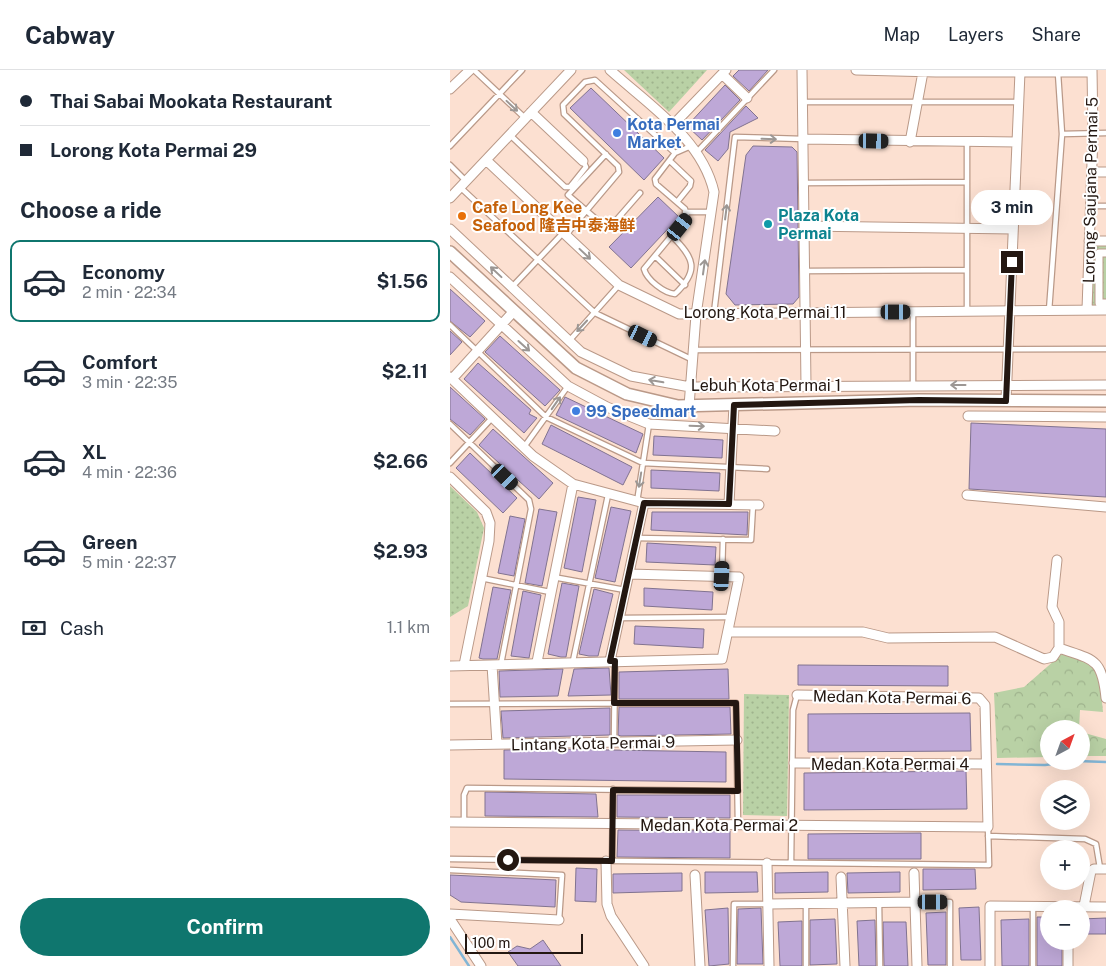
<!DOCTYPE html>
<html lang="en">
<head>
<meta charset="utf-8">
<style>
  body { margin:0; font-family:"Public Sans","Noto Sans SC",sans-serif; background:#f6f6f7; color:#1f2937; height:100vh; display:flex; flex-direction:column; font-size:19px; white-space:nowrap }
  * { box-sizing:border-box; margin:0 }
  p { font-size:16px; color:#747a83 }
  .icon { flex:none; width:28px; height:28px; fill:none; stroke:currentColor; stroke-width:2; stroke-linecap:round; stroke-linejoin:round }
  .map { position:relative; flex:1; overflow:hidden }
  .side { display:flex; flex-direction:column; background:#fff; width:450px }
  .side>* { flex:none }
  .top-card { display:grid; align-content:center; height:110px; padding:0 20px; background:#fff }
  .needle { width:32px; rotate:41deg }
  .fabs { position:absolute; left:590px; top:650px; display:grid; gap:10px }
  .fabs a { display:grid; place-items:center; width:50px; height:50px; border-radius:50%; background:#fff; box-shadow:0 5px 20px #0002; font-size:25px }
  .scale { position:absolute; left:15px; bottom:12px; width:118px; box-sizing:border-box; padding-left:5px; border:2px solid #231711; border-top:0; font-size:14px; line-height:18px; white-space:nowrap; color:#231711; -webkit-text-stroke:4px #fff; paint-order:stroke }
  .end { position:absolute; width:22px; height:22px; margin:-11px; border:6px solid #231711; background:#fff; box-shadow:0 0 0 2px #fff }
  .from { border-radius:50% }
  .bubble { position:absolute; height:35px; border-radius:18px; background:#fff; box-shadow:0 5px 20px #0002; font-size:16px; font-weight:700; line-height:35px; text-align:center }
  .car { position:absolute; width:15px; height:30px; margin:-15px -8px; border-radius:6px; box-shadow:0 0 4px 1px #0007; background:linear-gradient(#222 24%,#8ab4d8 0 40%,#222 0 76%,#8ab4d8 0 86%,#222 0) }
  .top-card b { display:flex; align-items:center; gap:18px; height:48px; font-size:19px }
  .top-card b+b { border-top:1px solid #e0e1e3 }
  .top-card i { width:12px; height:12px; background:#1f2937 }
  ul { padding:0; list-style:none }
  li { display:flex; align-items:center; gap:15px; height:82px; margin:0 10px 8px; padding:0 10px; border:2px solid transparent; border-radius:10px }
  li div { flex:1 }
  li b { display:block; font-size:19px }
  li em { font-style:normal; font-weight:700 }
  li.current { border-color:#0f766e }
  li>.icon { width:45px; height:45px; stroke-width:1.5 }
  h2 { padding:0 20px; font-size:22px; line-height:60px }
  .pay { display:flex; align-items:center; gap:12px; height:55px; padding:0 20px; font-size:19px }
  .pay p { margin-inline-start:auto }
  .primary-button { display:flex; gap:10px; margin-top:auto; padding:10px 20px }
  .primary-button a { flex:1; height:58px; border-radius:30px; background:#0f766e; color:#fff; font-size:20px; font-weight:700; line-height:58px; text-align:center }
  header { display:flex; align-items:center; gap:30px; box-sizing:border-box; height:70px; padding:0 25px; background:#fff; border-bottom:1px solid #e0e1e3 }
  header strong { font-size:24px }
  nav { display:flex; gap:28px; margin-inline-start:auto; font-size:18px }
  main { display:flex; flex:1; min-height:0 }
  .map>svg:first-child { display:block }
</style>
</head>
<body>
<header>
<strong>Cabway</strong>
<nav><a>Map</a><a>Layers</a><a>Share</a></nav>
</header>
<main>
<section class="side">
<div class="top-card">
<b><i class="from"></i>Thai Sabai Mookata Restaurant</b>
<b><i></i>Lorong Kota Permai 29</b>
</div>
<h2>Choose a ride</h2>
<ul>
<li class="current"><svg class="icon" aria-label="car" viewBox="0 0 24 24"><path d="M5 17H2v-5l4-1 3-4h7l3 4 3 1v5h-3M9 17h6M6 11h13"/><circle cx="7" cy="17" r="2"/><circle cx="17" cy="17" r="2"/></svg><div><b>Economy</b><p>2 min · 22:34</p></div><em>$1.56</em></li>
<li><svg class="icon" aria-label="car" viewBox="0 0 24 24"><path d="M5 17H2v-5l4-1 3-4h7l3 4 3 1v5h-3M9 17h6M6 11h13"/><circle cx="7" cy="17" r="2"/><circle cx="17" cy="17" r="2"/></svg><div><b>Comfort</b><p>3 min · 22:35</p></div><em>$2.11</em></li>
<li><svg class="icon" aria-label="car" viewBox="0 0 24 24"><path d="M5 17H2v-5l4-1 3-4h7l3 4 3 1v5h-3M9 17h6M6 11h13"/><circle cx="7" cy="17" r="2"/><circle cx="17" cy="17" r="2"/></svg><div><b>XL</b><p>4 min · 22:36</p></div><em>$2.66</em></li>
<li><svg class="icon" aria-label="car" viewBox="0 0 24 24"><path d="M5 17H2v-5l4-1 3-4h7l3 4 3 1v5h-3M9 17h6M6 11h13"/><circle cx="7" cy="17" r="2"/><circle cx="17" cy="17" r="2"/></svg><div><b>Green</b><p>5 min · 22:37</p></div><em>$2.93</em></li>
</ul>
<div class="pay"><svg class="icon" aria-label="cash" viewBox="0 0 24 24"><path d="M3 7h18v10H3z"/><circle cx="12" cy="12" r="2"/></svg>Cash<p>1.1 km</p></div>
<div class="primary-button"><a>Confirm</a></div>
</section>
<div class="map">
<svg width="656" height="896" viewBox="0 0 656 896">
  <defs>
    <pattern id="forest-crowns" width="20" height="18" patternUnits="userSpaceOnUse" patternTransform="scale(1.25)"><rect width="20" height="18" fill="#b9d1a5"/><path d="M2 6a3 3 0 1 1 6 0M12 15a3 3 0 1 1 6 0" fill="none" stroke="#9fb38d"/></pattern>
    <pattern id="park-dots" width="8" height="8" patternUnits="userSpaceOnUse" patternTransform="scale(1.25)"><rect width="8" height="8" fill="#b9d1a5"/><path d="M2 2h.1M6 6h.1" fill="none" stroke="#9fb38d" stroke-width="1.8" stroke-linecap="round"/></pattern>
  </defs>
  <rect width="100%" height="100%" fill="#fce0d1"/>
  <path fill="url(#forest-crowns)" d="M613 583 637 591 649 603 653 642 630 640 629 659H599V687L547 688 544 623 574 617Z
    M631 662 656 669V686H631Z"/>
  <path fill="url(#park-dots)" d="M174 0H257L219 42Z
    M636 175H656V236H638Z
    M0 416 27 442 34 458 18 536 0 547Z
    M294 624 339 625 337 746 293 745Z"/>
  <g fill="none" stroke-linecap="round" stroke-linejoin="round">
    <path stroke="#82b5d5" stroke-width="2.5" d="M547 694 595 695 627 691 656 692
      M0 867 19 896"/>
  </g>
  <path fill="#bea8d7" stroke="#817390" d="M289 0H318L299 21 283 6Z
    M275 15 290 30 252 70 237 56Z
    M141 18 214 88 194 110 120 38Z
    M296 36 308 48 280 62 278 79 268 91 255 80Z
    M303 76 342 77 347 82 349 227 343 234 285 235 276 224 296 85Z
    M208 127 229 147 181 198 159 177Z
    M0 219 35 251 20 267 0 251Z
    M0 261 12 272 0 285Z
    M50 266 110 320 95 336 35 282Z
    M28 293 81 340 79 344 87 348 74 363 14 309Z
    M0 317 35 349 20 365 0 349Z
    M115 327 193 364 186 383 106 345Z
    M521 353 656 359V427L519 419Z
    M101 355 182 397 173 415 92 374Z
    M43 359 103 413 89 429 29 375Z
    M204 366 273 370 272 388 203 385Z
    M20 383 67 428 53 443 6 398Z
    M201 400 270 403 269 421 201 418Z
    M128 427 146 430 132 502 114 498Z
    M161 437 181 441 165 512 145 508Z
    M89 439 107 442 92 516 75 513Z
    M202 442H298L297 465 201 460Z
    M60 446 75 449 64 506 48 503Z
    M197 473 266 477 265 495 196 492Z
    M112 513 129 516 116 587H111L98 584Z
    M43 517 61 520 47 589H33L29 588Z
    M194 518 263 522 262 540 194 536Z
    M144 519 163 524 148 586H139L129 584Z
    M73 521 91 525 79 588 61 586Z
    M185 556 254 559 253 578 184 574Z
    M348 595 498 596V616L348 615Z
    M159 598 161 625 118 626 124 599Z
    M113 599 108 626 50 627 49 601Z
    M278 599 279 629H169V602Z
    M169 637H280L281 664 171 666 168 665Z
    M160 638V665L53 668 51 641Z
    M520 643 521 681 358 682V644Z
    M103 679 276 682V712L54 709V680Z
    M516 701 517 739 354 740V703Z
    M35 722 146 724 148 747 35 746Z
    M167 725H280V748L167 747Z
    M168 760 280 761V788L167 787Z
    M471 763V789H358V764Z
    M126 798 147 799 146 832 125 831Z
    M473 799H525L526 819 473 820Z
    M255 802H307L308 822 255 823Z
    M378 802V822L325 823V803Z
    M450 802V822L398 823 397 803Z
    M232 803V821L163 823V804Z
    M0 805 106 810 105 837 11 832 0 825Z
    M529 837 531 890H511L509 838Z
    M278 838 279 894 259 896 255 840Z
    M311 838 313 894H287L288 839Z
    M496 842V895H478L476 843Z
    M587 847H599V871H612V896H587Z
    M656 848V864H631V849Z
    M385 849 387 894 360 895V850Z
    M579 849V896H552L551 850Z
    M425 850 426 896H409L407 851Z
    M352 851V896H330L328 852Z
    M433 852H456L458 896H434Z
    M93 870 111 896H68L58 882 67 876 80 879Z"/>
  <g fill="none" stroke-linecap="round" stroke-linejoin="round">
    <defs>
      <path id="service" d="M24 0 75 48
        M353 32H569
        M612 64 656 63
        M60 65 115 117H120L136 97 133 91
        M0 76 72 0
        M247 82 324 0
        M156 84 118 125 153 155H162L190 123
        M220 91 241 111 240 116 227 132
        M0 95 16 111
        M353 113 517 112
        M10 117 145 243 241 289
        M641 136H656
        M235 142H261
        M115 166 169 102 168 96 114 44 113 35 135 12 145 10 225 83 241 76
        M222 166C244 188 250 200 225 224 214 223 197 210 194 199L237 147 235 139 206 114 205 109 225 83
        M205 186 235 215
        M355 201 517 200
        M62 217 113 163
        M599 241 612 64 608 3
        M517 242V71
        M264 243 285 67 353 69
        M0 255 96 347 193 393 317 399
        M119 271 169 215
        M244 280 656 279
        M463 315V242
        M0 354 79 430 81 439 51 594
        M74 377 118 316
        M0 393 42 348
        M187 432 199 354
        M186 468 301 470 303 435
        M103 507 175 520
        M272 507 273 469
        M31 508 100 522
        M170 548 281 547
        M123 591 158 425
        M0 634 286 633 288 754
        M164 672 165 591
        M14 752V725L17 718 288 721
        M538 766 635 769 646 774 650 798
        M0 789 539 795 538 757
        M162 791 163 719
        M341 793 343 640 347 625
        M0 800 112 805 109 850
        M466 832H500V896
        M356 833V896
        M429 833 430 896
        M583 836V896
        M283 896 284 834H318"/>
      <path id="pedestrian" d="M656 183H649V233H656"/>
      <path id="minor" d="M160 0C199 35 252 69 264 122L246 245 239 336
        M352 0 356 315
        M406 0 486 2H642
        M272 4 297 28
        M0 19 20 0
        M81 42 133 91
        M222 56 276 0
        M353 69 567 72
        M460 72 473 2
        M36 90 169 215 229 244 656 240
        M642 102H656
        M0 128 121 0
        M354 156 563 159
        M0 159 131 282 181 306 240 317 656 315
        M639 171H656
        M0 207 118 316 157 337 199 354 325 361
        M637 240 643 63 642 0
        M0 307 83 386 123 414 194 433 309 435
        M2 309 64 241
        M556 331 570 2
        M518 346 656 347
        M0 407 36 442 40 453 39 471 14 595
        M517 425 656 437
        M279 434 284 335
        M278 562H413L438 568 545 567 594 589 603 587 609 578V552L602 537 607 490
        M609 578C644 590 652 588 656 628
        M160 591 194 433
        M87 592 123 414
        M42 595 47 674
        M0 596 272 589 289 507 179 504
        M0 675 287 670
        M344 693 536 694
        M0 752 538 757 535 635 529 628 347 625
        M156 791 157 834 161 846 194 896
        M317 793 319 896
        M464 803 467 896
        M245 805 250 896
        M391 807 395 896
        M319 834 466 832
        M634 836 641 801 644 799H656
        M0 844 109 850
        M0 849 31 896
        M540 896V836L656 837
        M618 896V871"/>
      <path id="tertiary" d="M0 182 126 298 177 324 228 336 469 330 656 331"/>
    </defs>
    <use href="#service" stroke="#ba9988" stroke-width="7"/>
    <use href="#pedestrian" stroke="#ba9988" stroke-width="9"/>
    <use href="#minor" stroke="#ba9988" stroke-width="11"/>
    <use href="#tertiary" stroke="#ba9988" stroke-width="14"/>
    <use href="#service" stroke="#fff" stroke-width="4.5"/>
    <use href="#pedestrian" stroke="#fff" stroke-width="7"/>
    <use href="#minor" stroke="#fff" stroke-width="9"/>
    <use href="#tertiary" stroke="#fff" stroke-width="11"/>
  </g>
  <defs><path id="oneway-shaft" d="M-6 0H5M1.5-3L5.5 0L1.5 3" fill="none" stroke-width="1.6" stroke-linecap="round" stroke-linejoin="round" transform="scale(1.25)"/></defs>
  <g stroke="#9c9794">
    <use href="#oneway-shaft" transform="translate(62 36) rotate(43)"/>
    <use href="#oneway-shaft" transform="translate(319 69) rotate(2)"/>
    <use href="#oneway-shaft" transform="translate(276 142) rotate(-83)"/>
    <use href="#oneway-shaft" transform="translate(135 184) rotate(43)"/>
    <use href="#oneway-shaft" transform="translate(254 197) rotate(-82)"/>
    <use href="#oneway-shaft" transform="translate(46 202) rotate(-137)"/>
    <use href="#oneway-shaft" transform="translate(132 256) rotate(133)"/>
    <use href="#oneway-shaft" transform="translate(74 276) rotate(42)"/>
    <use href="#oneway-shaft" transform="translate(206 311) rotate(-170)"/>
    <use href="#oneway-shaft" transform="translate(508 315) rotate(-180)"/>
    <use href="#oneway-shaft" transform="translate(106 333) rotate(-55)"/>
    <use href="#oneway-shaft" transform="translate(247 356) rotate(2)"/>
    <use href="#oneway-shaft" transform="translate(190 410) rotate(99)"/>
  </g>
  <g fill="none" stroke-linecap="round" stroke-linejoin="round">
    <path stroke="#231711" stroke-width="6" d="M58 790 162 791 163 720 288 721 286 633H164L165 591H160L194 433 279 434 284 335 469 330 556 331 562 192"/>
  </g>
  <g fill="#3f7fe0" stroke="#fff" stroke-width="2">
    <circle cx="167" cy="63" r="5"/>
    <circle cx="126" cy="341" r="5"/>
  </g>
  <circle fill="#e8710a" stroke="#fff" stroke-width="2" cx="12" cy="146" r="5"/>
  <circle fill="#0f9aa8" stroke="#fff" stroke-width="2" cx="318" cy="154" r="5"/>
  <g text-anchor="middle" stroke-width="4" stroke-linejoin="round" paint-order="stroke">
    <g font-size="16" font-weight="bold" fill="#366cbe" stroke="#fff" text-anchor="start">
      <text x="177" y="60">Kota Permai<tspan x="177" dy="18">Market</tspan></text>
      <text x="136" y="347">99 Speedmart</text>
    </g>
    <g font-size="16" fill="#231711" stroke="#fff">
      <text transform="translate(640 120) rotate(-89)" y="6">Lorong Saujana Permai 5</text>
      <text x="315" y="248">Lorong Kota Permai 11</text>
      <text x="316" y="321">Lebuh Kota Permai 1</text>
      <text transform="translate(442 627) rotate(1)" y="6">Medan Kota Permai 6</text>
      <text transform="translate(143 673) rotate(-1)" y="6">Lintang Kota Permai 9</text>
      <text x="440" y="700">Medan Kota Permai 4</text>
      <text x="269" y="761">Medan Kota Permai 2</text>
    </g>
    <g font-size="16" font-weight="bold" fill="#c56008" stroke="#fff" text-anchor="start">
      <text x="22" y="143">Cafe Long Kee<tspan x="22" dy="18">Seafood 隆吉中泰海鲜</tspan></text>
    </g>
    <g font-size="16" font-weight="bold" fill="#0d838f" stroke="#fff" text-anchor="start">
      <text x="328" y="151">Plaza Kota<tspan x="328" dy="18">Permai</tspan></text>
    </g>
  </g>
</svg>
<div class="fabs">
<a><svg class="needle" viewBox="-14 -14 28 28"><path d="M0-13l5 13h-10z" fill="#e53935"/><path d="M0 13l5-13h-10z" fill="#747a83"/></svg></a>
<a><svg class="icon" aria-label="layers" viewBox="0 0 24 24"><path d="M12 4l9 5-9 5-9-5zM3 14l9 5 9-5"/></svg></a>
<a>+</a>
<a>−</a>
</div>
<div class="scale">100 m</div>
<i class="end from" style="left:58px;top:790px"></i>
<i class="end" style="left:562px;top:192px"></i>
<div class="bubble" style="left:521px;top:120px;width:82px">3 min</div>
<i class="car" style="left:424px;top:71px;rotate:91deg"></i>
<i class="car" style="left:230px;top:157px;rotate:39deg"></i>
<i class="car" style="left:446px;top:242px;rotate:90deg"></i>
<i class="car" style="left:193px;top:266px;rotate:116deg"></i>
<i class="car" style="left:55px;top:407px;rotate:134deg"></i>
<i class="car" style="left:272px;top:506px;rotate:3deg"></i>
<i class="car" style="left:483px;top:832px;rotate:90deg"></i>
</div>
</main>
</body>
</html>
